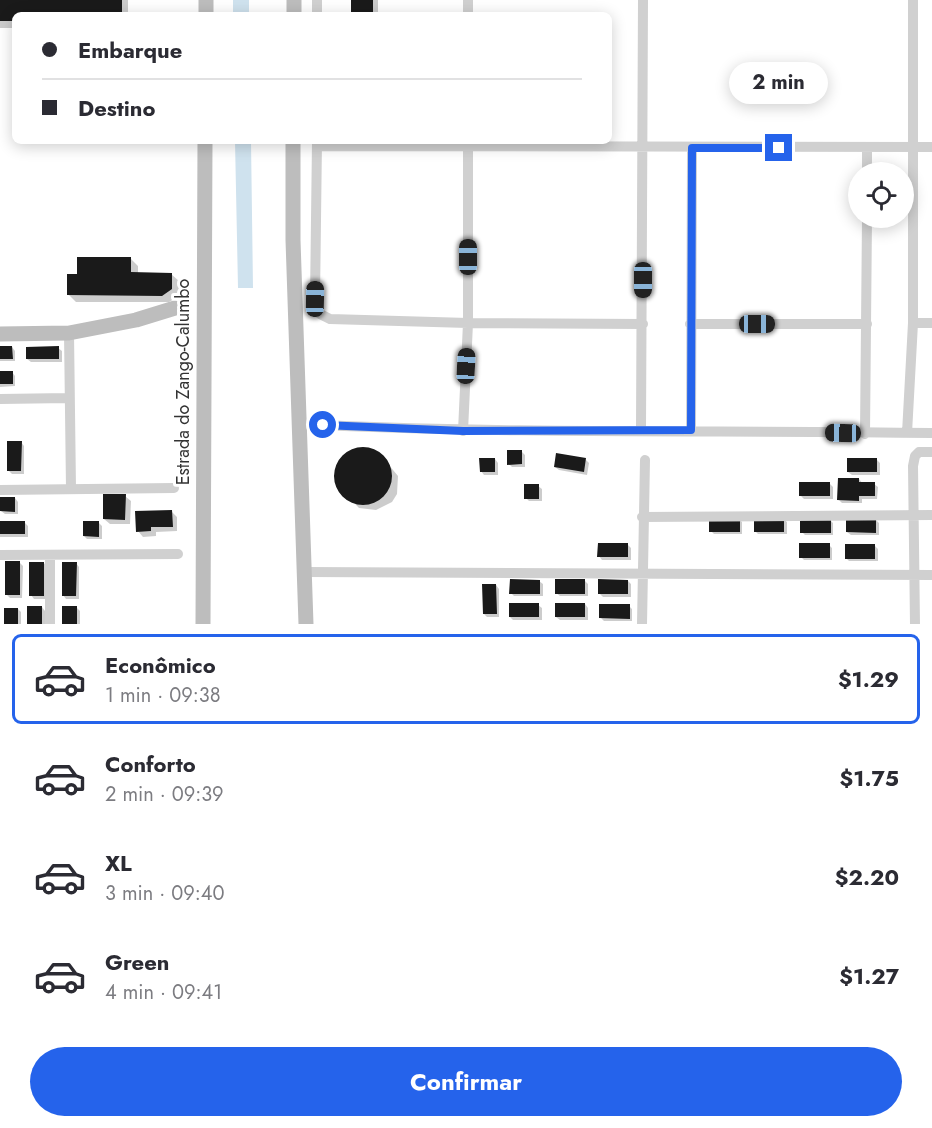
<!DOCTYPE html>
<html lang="pt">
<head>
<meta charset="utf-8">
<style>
  body { margin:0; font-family:Jost,sans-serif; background:#f2f2f3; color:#2b2b33; height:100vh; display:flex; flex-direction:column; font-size:22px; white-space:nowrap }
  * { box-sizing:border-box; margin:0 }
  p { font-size:20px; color:#7c7c81 }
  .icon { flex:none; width:33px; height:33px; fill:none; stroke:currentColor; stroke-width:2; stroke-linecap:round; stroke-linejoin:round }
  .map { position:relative; height:624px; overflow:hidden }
  .drawer { display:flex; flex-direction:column; background:#fff; flex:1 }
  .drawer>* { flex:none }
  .hud { position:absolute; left:12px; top:12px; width:600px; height:132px; border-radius:9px; box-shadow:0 3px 15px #0003; display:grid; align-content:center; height:132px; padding:0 30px; background:#fff }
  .fabs { position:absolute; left:848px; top:162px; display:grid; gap:12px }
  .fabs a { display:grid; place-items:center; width:66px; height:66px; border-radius:50%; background:#fff; box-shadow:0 3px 15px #0003; font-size:30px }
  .end { position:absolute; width:27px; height:27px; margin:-14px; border:8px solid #2563eb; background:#fff; box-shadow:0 0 0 3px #fff }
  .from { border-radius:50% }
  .bubble { position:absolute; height:42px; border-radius:21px; background:#fff; box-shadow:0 3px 15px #0003; font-size:20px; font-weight:700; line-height:42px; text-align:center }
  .car { position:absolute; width:18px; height:36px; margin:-18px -9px; border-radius:8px; box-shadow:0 0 4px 2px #0007; background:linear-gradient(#222 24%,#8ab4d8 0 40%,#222 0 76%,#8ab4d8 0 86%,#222 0) }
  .hud b { display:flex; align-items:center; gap:21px; height:57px; font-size:22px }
  .hud b+b { border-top:2px solid #e1e1e2 }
  .hud i { width:15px; height:15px; background:#2b2b33 }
  ul { padding:10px 0 0; list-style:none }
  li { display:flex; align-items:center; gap:18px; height:90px; margin:0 12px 9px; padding:0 18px; border:3px solid transparent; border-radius:9px }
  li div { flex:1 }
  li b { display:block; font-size:22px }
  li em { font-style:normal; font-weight:700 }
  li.current { border-color:#2563eb }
  li>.icon { width:54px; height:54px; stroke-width:1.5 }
  .button { display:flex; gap:12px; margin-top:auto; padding:12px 30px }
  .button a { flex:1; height:69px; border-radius:36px; background:#2563eb; color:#fff; font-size:24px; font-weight:700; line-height:69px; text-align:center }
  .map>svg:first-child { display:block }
</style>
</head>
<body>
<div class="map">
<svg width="932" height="624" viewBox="0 0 932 624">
  <rect width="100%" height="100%" fill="#fff"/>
  <path fill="#cfe2ee" d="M233 0H249V15H233Z
    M235 141H251L253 288H238Z"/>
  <path fill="#0003" d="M0 0H128V15H15V28H0Z
    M354 0H378V15H354Z
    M131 259 138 266V274H171L179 281V296L169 302H76L69 295 78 275Z
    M0 347H12L15 351V361H0Z
    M58 348 62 351V362H31L27 359Z
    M12 372 15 376V386L0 387V373Z
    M21 442 24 446V474H12L8 470Z
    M361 449 379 453 398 476 397 494 392 502 376 510 359 508 339 487 336 479 340 462 345 455Z
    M522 452 525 455V467H512L509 464Z
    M495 459 498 463V475H484L481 471Z
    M585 459 589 463 587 475 559 470 555 467Z
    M877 460 880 463V475H852L848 472Z
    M859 479 863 484H874L878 487 877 499H862V503H842L839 500Z
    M829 483 833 487V499H804L801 496Z
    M538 486 542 489V501H529L526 498Z
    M125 496 131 501 130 524H110L104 519Z
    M15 498 18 502V514H5L1 511Z
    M171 511 177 517V531L156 532V536L143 537 138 531Z
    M739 519 742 522V534H714L711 531Z
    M783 519 787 522V534H758L755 531Z
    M830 520 833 523V535H805L802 532Z
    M876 520 879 523V535H851L847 532Z
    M0 523H25L28 526V537H0Z
    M99 523 102 526V539H87L84 536Z
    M627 544 631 548V560H602L599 556Z
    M829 545 832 548V560H804L801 557Z
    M875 546 878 549V561H849L846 558Z
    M19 562 23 566 22 598H10L6 594Z
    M44 563 47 567V599H34L31 595Z
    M76 563 79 567V599H66L63 595Z
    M539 581 543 584V596H514L511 593Z
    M585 581 588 584V596H560L556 593Z
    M628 581 631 584V597H603L599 593Z
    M496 585 499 589V617H487L484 614Z
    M585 604 588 608V620H560L556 617Z
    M538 605 542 608V620H513L510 617Z
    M629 606 632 609V621H604L601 618Z
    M42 607 45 611V624H29Z
    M76 607 80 611V624H64Z
    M18 609 21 612V624H5Z"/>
  <path fill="#1a1a1a" d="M0 0H122V15H15V21H0Z
    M351 0H373V15H351Z
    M77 257H131V272L172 273V289L162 296 67 295V274H77Z
    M0 346H12L13 359H0Z
    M59 346V359H26V347Z
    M0 371H13V384H0Z
    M7 441H22L21 471H7Z
    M334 476a29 29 0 1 1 58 0a29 29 0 1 1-58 0Z
    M507 450H522V464L507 465Z
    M556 453 586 458 584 472 554 467Z
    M479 458H495V472H480Z
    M847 458H877V472H847Z
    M838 478H859V482H875V496H859V501L837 500Z
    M799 482H830V496H799Z
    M524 484H539V499H524Z
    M103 494H126L125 520 103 519Z
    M0 497H15V512L0 511Z
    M172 510 173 527H151V531L136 532 135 511Z
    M709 517H740V532H709Z
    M754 517H784V532H754Z
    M800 518H831V533H800Z
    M846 518H876V533L846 532Z
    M0 521H25V534H0Z
    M83 521H99V537L83 536Z
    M598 543H628V557H597Z
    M799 543H830V558H799Z
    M845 544H875V559H845Z
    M5 561H20V595H5Z
    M29 562H44V596H29Z
    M62 562H77L76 596H62Z
    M510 579 540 580V594H509Z
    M555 579H585V594H555Z
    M598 579 628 580V594H598Z
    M482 584H496L497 614H483Z
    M509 603H539V617H509Z
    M555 603H585V617H555Z
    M599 604H630V619L599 618Z
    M27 606H42V624H27Z
    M62 606H77V624H62Z
    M4 608H18V624H4Z"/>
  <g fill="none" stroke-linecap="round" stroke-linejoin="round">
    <path stroke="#d0d0d0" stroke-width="10" d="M317 15V0
      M468 15V0
      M317 141 315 299 320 314 330 319 468 323 643 324
      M317 146 932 147
      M867 172V148
      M913 323H932
      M690 324H867
      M69 333 71 489
      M0 399 68 398
      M323 425C526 434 729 430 932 433
      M641 430 643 0
      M691 430 692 148
      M463 431 468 323V141
      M907 433 913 323V0
      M865 434 867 218
      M0 490 174 488
      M642 517 932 515
      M0 555 178 554
      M50 555V624
      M306 572 932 575
      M642 624 645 460
      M915 624 913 466 915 456 919 452H932"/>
    <path stroke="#bdbdbd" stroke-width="15" d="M294 0V15
      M206 15V0
      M293 141V240L306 624
      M0 334 69 333 136 320 175 308
      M203 624 205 141"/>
  </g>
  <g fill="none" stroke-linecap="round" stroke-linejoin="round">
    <path stroke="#2563eb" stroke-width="8" d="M323 425 463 431 691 430 692 148H779"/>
  </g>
  <g text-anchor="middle" stroke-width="6" stroke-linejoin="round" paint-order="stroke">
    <g font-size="18" fill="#333" stroke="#fff">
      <text transform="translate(183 382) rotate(-90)" y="6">Estrada do Zango-Calumbo</text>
    </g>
  </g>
</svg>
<div class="fabs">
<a><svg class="icon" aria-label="locate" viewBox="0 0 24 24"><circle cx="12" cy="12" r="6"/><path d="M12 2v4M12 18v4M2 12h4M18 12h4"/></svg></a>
</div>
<i class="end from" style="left:323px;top:425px"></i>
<i class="end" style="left:779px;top:148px"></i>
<div class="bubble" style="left:729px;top:62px;width:99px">2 min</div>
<i class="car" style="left:468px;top:257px;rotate:0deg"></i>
<i class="car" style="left:643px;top:280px;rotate:180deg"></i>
<i class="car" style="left:315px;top:299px;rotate:1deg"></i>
<i class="car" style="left:757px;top:324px;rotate:90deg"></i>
<i class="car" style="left:466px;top:366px;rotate:3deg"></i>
<i class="car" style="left:843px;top:433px;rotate:271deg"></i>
<div class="hud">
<b><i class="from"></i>Embarque</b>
<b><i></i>Destino</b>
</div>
</div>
<section class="drawer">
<ul>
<li class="current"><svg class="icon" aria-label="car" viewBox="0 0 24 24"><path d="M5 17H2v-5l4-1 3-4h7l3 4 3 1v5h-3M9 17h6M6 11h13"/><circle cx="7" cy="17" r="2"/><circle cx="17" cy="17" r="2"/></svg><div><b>Econômico</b><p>1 min · 09:38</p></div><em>$1.29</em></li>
<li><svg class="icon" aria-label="car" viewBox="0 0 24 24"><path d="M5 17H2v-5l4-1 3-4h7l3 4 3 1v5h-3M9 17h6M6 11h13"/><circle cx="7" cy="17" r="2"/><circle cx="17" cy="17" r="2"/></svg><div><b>Conforto</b><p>2 min · 09:39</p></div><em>$1.75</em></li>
<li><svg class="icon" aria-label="car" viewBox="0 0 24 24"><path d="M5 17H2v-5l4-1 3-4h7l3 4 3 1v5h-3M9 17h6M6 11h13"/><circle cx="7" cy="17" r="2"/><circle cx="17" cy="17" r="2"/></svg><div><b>XL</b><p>3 min · 09:40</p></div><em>$2.20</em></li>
<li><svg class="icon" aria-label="car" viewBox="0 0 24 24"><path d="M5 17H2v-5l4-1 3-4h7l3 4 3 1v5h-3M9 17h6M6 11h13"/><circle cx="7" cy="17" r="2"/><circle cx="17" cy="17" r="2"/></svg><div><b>Green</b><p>4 min · 09:41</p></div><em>$1.27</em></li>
</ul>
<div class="button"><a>Confirmar</a></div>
</section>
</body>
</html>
